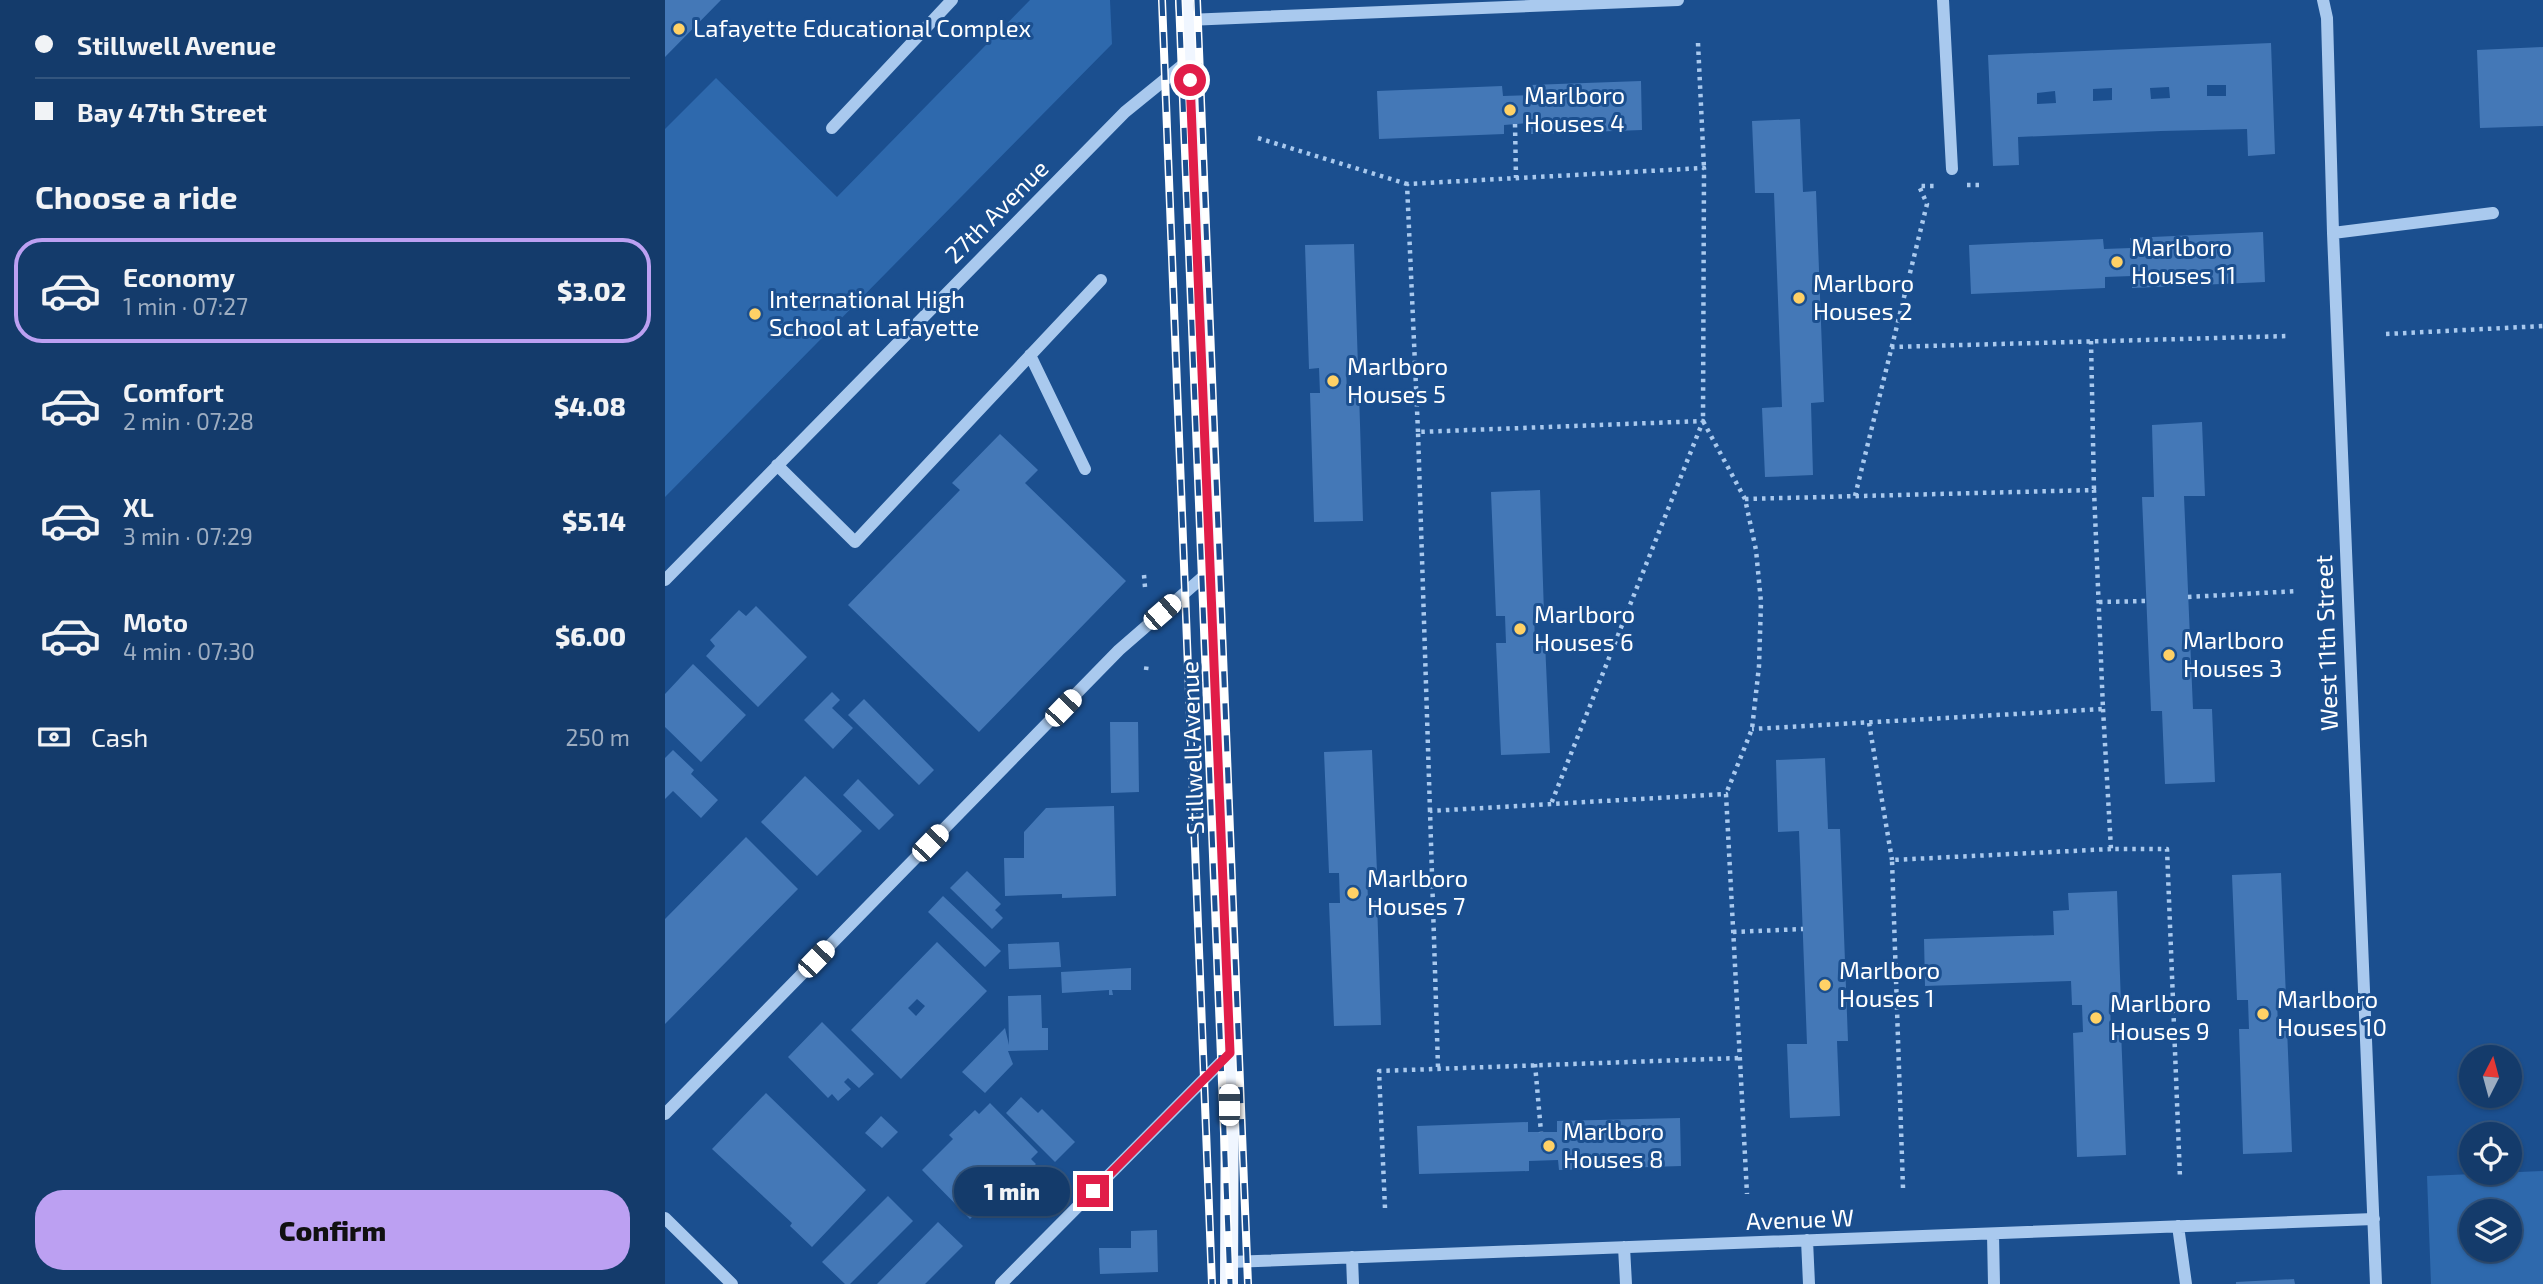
<!DOCTYPE html>
<html lang="en">
<head>
<meta charset="utf-8">
<style>
  body { margin:0; font-family:"Exo 2",sans-serif; background:#1d4271; color:#f1f3f6; height:100vh; display:flex; flex-direction:column; font-size:26px; white-space:nowrap }
  * { box-sizing:border-box; margin:0 }
  p { font-size:23px; color:#9dadc1 }
  .icon { flex:none; width:38px; height:38px; fill:none; stroke:currentColor; stroke-width:2; stroke-linecap:round; stroke-linejoin:round }
  .map { position:relative; flex:1; overflow:hidden }
  .drawer { display:flex; flex-direction:column; background:#143b6b; width:665px }
  .drawer>* { flex:none }
  .banner { display:grid; align-content:center; height:154px; padding:0 35px; background:#143b6b }
  .needle { width:46px; rotate:6deg }
  .controls { position:absolute; left:1794px; top:1045px; display:grid; gap:14px }
  .controls a { display:grid; place-items:center; width:63px; height:63px; border-radius:50%; background:#143b6b; box-shadow:0 2px 5px #0004,0 0 0 2px #33557e; font-size:35px }
  .end { position:absolute; width:32px; height:32px; margin:-16px; border:9px solid #e11d48; background:#fff; box-shadow:0 0 0 4px #fff }
  .from { border-radius:50% }
  .bubble { position:absolute; height:49px; border-radius:24px; background:#143b6b; box-shadow:0 2px 5px #0004,0 0 0 2px #33557e; font-size:23px; font-weight:800; line-height:49px; text-align:center }
  .car { position:absolute; width:21px; height:42px; margin:-21px -10px; border-radius:9px; box-shadow:0 0 5px 2px #0007; background:linear-gradient(#fff 24%,#345 0 40%,#fff 0 76%,#345 0 86%,#fff 0) }
  .banner b { display:flex; align-items:center; gap:24px; height:66px; font-size:26px }
  .banner b+b { border-top:2px solid #33557e }
  .banner i { width:18px; height:18px; background:#f1f3f6 }
  ul { padding:0; list-style:none }
  li { display:flex; align-items:center; gap:21px; height:105px; margin:0 14px 10px; padding:0 21px; border:4px solid transparent; border-radius:28px }
  li div { flex:1 }
  li b { display:block; font-size:26px }
  li em { font-style:normal; font-weight:800 }
  li.on { border-color:#bca0f2 }
  li>.icon { width:63px; height:63px; stroke-width:1.5 }
  h2 { padding:0 35px; font-size:32px; line-height:84px }
  .pay { display:flex; align-items:center; gap:18px; height:77px; padding:0 35px; font-size:26px }
  .pay p { margin-inline-start:auto }
  .cta { display:flex; gap:14px; margin-top:auto; padding:14px 35px }
  .cta a { flex:1; height:80px; border-radius:28px; background:#bca0f2; color:#111; font-size:28px; font-weight:800; line-height:80px; text-align:center }
  main { display:flex; flex:1; min-height:0 }
  .map>svg:first-child { display:block }
</style>
</head>
<body>
<main>
<section class="drawer">
<div class="banner">
<b><i class="from"></i>Stillwell Avenue</b>
<b><i></i>Bay 47th Street</b>
</div>
<h2>Choose a ride</h2>
<ul>
<li class="on"><svg class="icon" aria-label="car" viewBox="0 0 24 24"><path d="M5 17H2v-5l4-1 3-4h7l3 4 3 1v5h-3M9 17h6M6 11h13"/><circle cx="7" cy="17" r="2"/><circle cx="17" cy="17" r="2"/></svg><div><b>Economy</b><p>1 min · 07:27</p></div><em>$3.02</em></li>
<li><svg class="icon" aria-label="car" viewBox="0 0 24 24"><path d="M5 17H2v-5l4-1 3-4h7l3 4 3 1v5h-3M9 17h6M6 11h13"/><circle cx="7" cy="17" r="2"/><circle cx="17" cy="17" r="2"/></svg><div><b>Comfort</b><p>2 min · 07:28</p></div><em>$4.08</em></li>
<li><svg class="icon" aria-label="car" viewBox="0 0 24 24"><path d="M5 17H2v-5l4-1 3-4h7l3 4 3 1v5h-3M9 17h6M6 11h13"/><circle cx="7" cy="17" r="2"/><circle cx="17" cy="17" r="2"/></svg><div><b>XL</b><p>3 min · 07:29</p></div><em>$5.14</em></li>
<li><svg class="icon" aria-label="car" viewBox="0 0 24 24"><path d="M5 17H2v-5l4-1 3-4h7l3 4 3 1v5h-3M9 17h6M6 11h13"/><circle cx="7" cy="17" r="2"/><circle cx="17" cy="17" r="2"/></svg><div><b>Moto</b><p>4 min · 07:30</p></div><em>$6.00</em></li>
</ul>
<div class="pay"><svg class="icon" aria-label="cash" viewBox="0 0 24 24"><path d="M3 7h18v10H3z"/><circle cx="12" cy="12" r="2"/></svg>Cash<p>250 m</p></div>
<div class="cta"><a>Confirm</a></div>
</section>
<div class="map">
<svg width="1878" height="1284" viewBox="0 0 1878 1284">
  <rect width="100%" height="100%" fill="#1b4f8f"/>
  <path fill="#2e69ad" fill-rule="evenodd" d="M365 0H445L447 44 0 497V129L51 78 172 197Z
    M1878 1171V1284H1766L1762 1176ZM1844 1211V1250H1806V1211Z"/>
  <path fill="#4478b7" fill-rule="evenodd" d="M0 0H56L0 57Z
    M1606 43 1610 154 1583 156 1582 129 1496 131 1353 137 1354 165 1328 166 1323 55ZM1542 85H1561V96H1542ZM1504 87 1505 98 1486 99 1485 88ZM1447 88V100L1428 101V89ZM1390 91 1391 103 1372 104V93Z
    M1878 47V126L1815 128 1812 50Z
    M976 81 977 130 866 134V123L839 125V134L714 139 712 91 837 86 838 96 865 95V85Z
    M1135 119 1138 192 1151 191 1159 402 1146 403 1148 475 1100 477 1097 408 1117 407 1109 193H1090L1087 121Z
    M1598 232 1600 282 1467 288V276L1440 277V288L1306 294 1304 245 1438 239 1439 249 1466 248 1465 238Z
    M689 244 693 367 681 368 682 393 694 392 698 521 649 522 645 393H655L654 368 644 369 640 245Z
    M1537 422 1540 496H1519L1528 709H1547L1550 782 1500 784 1497 711H1486L1477 497H1489L1487 425Z
    M335 434 373 470 360 483 461 581 314 732 183 605 295 490 287 483Z
    M875 490 879 614 869 615 870 642H880L885 753 836 755 831 643H841L840 616H831L826 492Z
    M91 606 142 657 93 707 41 656 50 646 45 640 74 610 81 616Z
    M28 664 81 715 36 762 0 727V694Z
    M167 692 175 700 167 708 188 728 168 749 139 720Z
    M199 699 269 770 254 785 183 715Z
    M445 722H473L474 792 446 793Z
    M8 750 29 770 26 774 53 800 36 818 8 791 0 799V758Z
    M707 750 712 872H702L703 901H712L716 1025 669 1026 664 903H675L674 873H664L659 752Z
    M1160 758 1163 829H1175L1183 1041H1172L1175 1116 1125 1118 1122 1044H1142L1134 831 1113 832 1111 760Z
    M140 776 197 831 152 876 96 822Z
    M193 779 229 815 214 830 178 795Z
    M449 806 451 896 397 898V894L340 896 339 858H359V832L381 808Z
    M81 837 133 889 0 1024V919Z
    M302 871 336 904 330 910 338 918 327 929 285 888Z
    M1616 873 1621 998 1612 999 1613 1028H1622L1627 1152 1578 1154 1574 1029H1584L1583 1000H1572L1567 875Z
    M1452 891 1456 1004H1445L1446 1031H1456L1461 1155 1412 1157 1408 1033 1418 1032 1417 1005H1407L1406 981 1260 986 1259 939 1389 935 1388 911 1404 910 1403 893Z
    M278 896 336 951 320 967 263 912Z
    M272 942 322 991 236 1079 186 1030ZM252 999 260 1006 251 1016 243 1008Z
    M394 942 396 967 344 969 343 944Z
    M466 968V990H447L448 995H444V990L397 993 396 972Z
    M376 995 377 1028H383V1050L343 1051 348 1064 320 1093 297 1072 340 1028 344 1045 343 996Z
    M157 1022 209 1074 194 1088 183 1078 179 1082 186 1089 173 1101 167 1094 163 1098 123 1057Z
    M101 1093 201 1190 147 1247 125 1226 127 1223 47 1149Z
    M356 1097 373 1113 377 1109 410 1142 390 1162 341 1113Z
    M325 1103 373 1152 366 1159 371 1164 343 1191 338 1187 305 1219 257 1170 288 1139 284 1135 310 1110 314 1114Z
    M216 1116 233 1132 217 1148 200 1133Z
    M1015 1118 1016 1166 894 1170 893 1160 864 1161V1171L754 1174 752 1126 863 1122V1132H892V1121Z
    M223 1196 248 1221 185 1284H180L157 1262Z
    M273 1222 298 1246 260 1284H212Z
    M492 1230 493 1272 435 1274 434 1248H466V1231Z
    M1629 1279 1630 1284H1571V1282Z"/>
  <g fill="none" stroke-linecap="round" stroke-linejoin="round">
    <path stroke="#a9c9ee" stroke-width="4.5" stroke-dasharray="3.5 5" stroke-linecap="butt" d="M1033 43 1039 168
      M850 124 851 178
      M593 138 742 184
      M1302 185H1315
      M1721 334 1878 326
      M1426 341 1429 490
      M1226 347 1623 336
      M753 432 742 184 1039 168 1038 421 1080 499 1091 550 1096 602 1094 666 1087 729 1061 794
      M1190 496 1262 204 1254 186H1272
      M1080 499 1429 490 1438 709 1087 729
      M479 575 480 587
      M1523 597 1633 591
      M1434 602 1481 601
      M481 670 482 663
      M1438 709 1446 849H1502L1515 1178
      M1204 723 1227 860
      M765 811 753 432 1038 421 886 804
      M702 884 767 879
      M1068 932 1138 929
      M870 1064 876 1132
      M773 1067 765 811 1061 794 1082 1194
      M1238 1188 1227 860 1446 849
      M720 1208 714 1071 1074 1058"/>
    <path stroke="#a9c9ee" stroke-width="12" d="M1278 0 1287 169
      M1658 0 1662 18 1668 233 1711 1284
      M522 20 1013 0
      M167 128 287 0
      M1668 233 1828 213
      M365 355 420 469
      M112 465 190 542 436 280
      M0 580 460 112 524 60
      M0 1114 454 650 546 570
      M0 1218 67 1284
      M1513 1226 1521 1284
      M1328 1234 1329 1284
      M1142 1240 1144 1284
      M959 1247 961 1284
      M687 1257 688 1284
      M564 1262 1709 1219
      M336 1284 565 1053"/>
    <path stroke="#f0f6ff" stroke-width="18" d="M519 0 524 60 535 315 565 1053 564 1284"/>
    <defs>
      <path id="rail" d="M497 0 547 1284
        M514 0 565 1284
        M532 0 583 1284"/>
    </defs>
    <use href="#rail" stroke="#fff" stroke-width="8"/>
    <use href="#rail" stroke="#1b4f8f" stroke-width="5" stroke-dasharray="16" stroke-linecap="butt"/>
  </g>
  <g fill="none" stroke-linecap="round" stroke-linejoin="round">
    <path stroke="#e11d48" stroke-width="9" d="M428 1191 565 1053 525 80"/>
  </g>
  <g fill="#ffd166" stroke="#1b4f8f" stroke-width="2.5">
    <circle cx="14" cy="29" r="7"/>
    <circle cx="845" cy="110" r="7"/>
    <circle cx="1452" cy="262" r="7"/>
    <circle cx="1134" cy="298" r="7"/>
    <circle cx="90" cy="314" r="7"/>
    <circle cx="668" cy="381" r="7"/>
    <circle cx="855" cy="629" r="7"/>
    <circle cx="1504" cy="655" r="7"/>
    <circle cx="688" cy="893" r="7"/>
    <circle cx="1160" cy="985" r="7"/>
    <circle cx="1598" cy="1014" r="7"/>
    <circle cx="1431" cy="1018" r="7"/>
    <circle cx="884" cy="1146" r="7"/>
  </g>
  <g text-anchor="middle" stroke-width="6" stroke-linejoin="round" paint-order="stroke">
    <g font-size="24" fill="#fff" stroke="#1b4f8f" text-anchor="start">
      <text x="28" y="37">Lafayette Educational Complex</text>
      <text x="859" y="104">Marlboro<tspan x="859" dy="28">Houses 4</tspan></text>
      <text x="1466" y="256">Marlboro<tspan x="1466" dy="28">Houses 11</tspan></text>
      <text x="1148" y="292">Marlboro<tspan x="1148" dy="28">Houses 2</tspan></text>
      <text x="104" y="308">International High<tspan x="104" dy="28">School at Lafayette</tspan></text>
      <text x="682" y="375">Marlboro<tspan x="682" dy="28">Houses 5</tspan></text>
      <text x="869" y="623">Marlboro<tspan x="869" dy="28">Houses 6</tspan></text>
      <text x="1518" y="649">Marlboro<tspan x="1518" dy="28">Houses 3</tspan></text>
      <text x="702" y="887">Marlboro<tspan x="702" dy="28">Houses 7</tspan></text>
      <text x="1174" y="979">Marlboro<tspan x="1174" dy="28">Houses 1</tspan></text>
      <text x="1612" y="1008">Marlboro<tspan x="1612" dy="28">Houses 10</tspan></text>
      <text x="1445" y="1012">Marlboro<tspan x="1445" dy="28">Houses 9</tspan></text>
      <text x="898" y="1140">Marlboro<tspan x="898" dy="28">Houses 8</tspan></text>
    </g>
    <g font-size="24" fill="#fff" stroke="#1b4f8f">
      <text transform="translate(332 212) rotate(-45)" y="8">27th Avenue</text>
      <text transform="translate(1662 643) rotate(-92)" y="8">West 11th Street</text>
      <text transform="translate(528 748) rotate(-92)" y="8">Stillwell Avenue</text>
      <text transform="translate(1135 1220) rotate(-2)" y="8">Avenue W</text>
    </g>
  </g>
</svg>
<div class="controls">
<a><svg class="needle" viewBox="-14 -14 28 28"><path d="M0-13l5 13h-10z" fill="#e53935"/><path d="M0 13l5-13h-10z" fill="#9dadc1"/></svg></a>
<a><svg class="icon" aria-label="locate" viewBox="0 0 24 24"><circle cx="12" cy="12" r="6"/><path d="M12 2v4M12 18v4M2 12h4M18 12h4"/></svg></a>
<a><svg class="icon" aria-label="layers" viewBox="0 0 24 24"><path d="M12 4l9 5-9 5-9-5zM3 14l9 5 9-5"/></svg></a>
</div>
<i class="end from" style="left:525px;top:80px"></i>
<i class="end" style="left:428px;top:1191px"></i>
<div class="bubble" style="left:289px;top:1167px;width:116px">1 min</div>
<i class="car" style="left:497px;top:612px;rotate:49deg"></i>
<i class="car" style="left:398px;top:708px;rotate:44deg"></i>
<i class="car" style="left:265px;top:843px;rotate:44deg"></i>
<i class="car" style="left:151px;top:959px;rotate:44deg"></i>
<i class="car" style="left:564px;top:1105px;rotate:0deg"></i>
</div>
</main>
</body>
</html>
